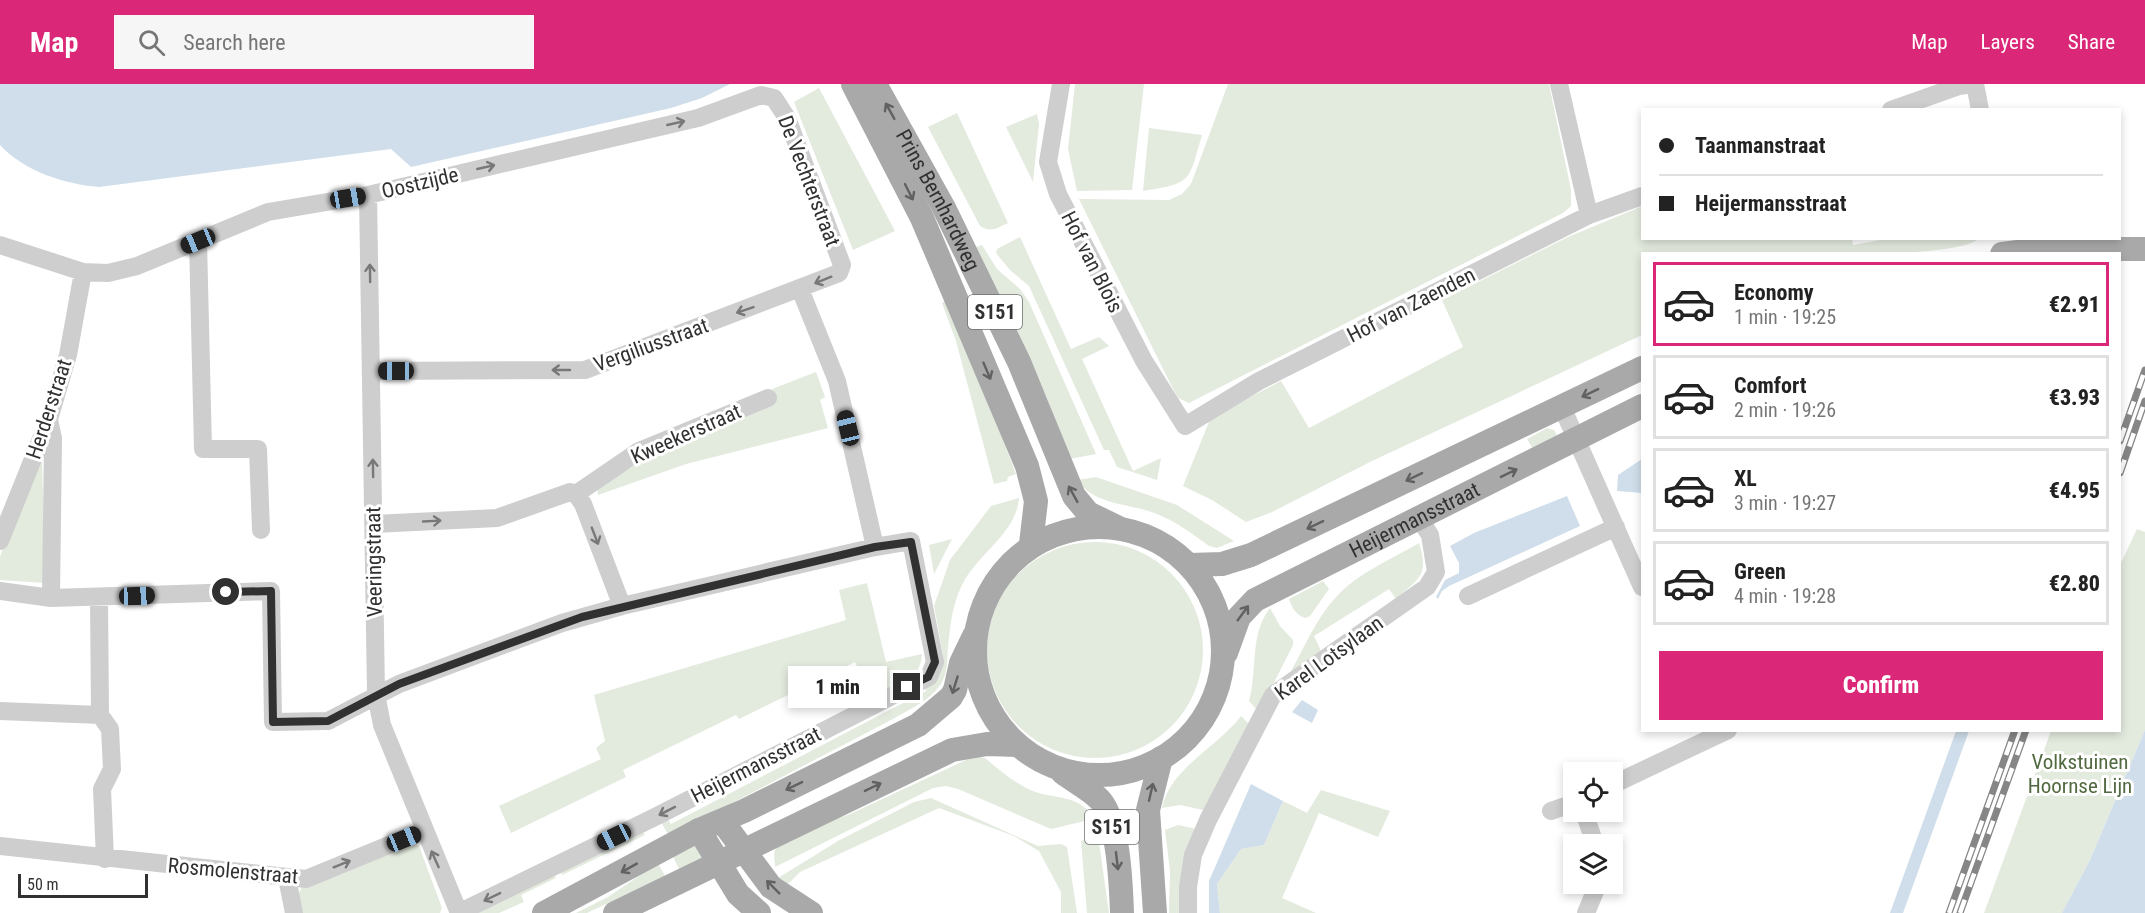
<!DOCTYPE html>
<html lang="en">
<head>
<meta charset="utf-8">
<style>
  body { margin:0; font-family:"Roboto Condensed",sans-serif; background:#f6f6f6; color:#222; height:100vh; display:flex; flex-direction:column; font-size:22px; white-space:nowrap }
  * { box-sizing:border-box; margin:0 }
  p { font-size:20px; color:#767676 }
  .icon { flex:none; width:33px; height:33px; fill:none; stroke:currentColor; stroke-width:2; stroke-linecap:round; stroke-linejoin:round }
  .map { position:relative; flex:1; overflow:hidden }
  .drawer { position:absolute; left:1641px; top:168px; width:480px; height:480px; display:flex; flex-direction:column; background:#fff; border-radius:0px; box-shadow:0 3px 9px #0003 }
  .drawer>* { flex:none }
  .guide { position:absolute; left:1641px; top:24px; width:480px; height:132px; border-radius:0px; box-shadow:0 3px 9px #0003; display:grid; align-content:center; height:132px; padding:0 18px; background:#fff }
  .controls { position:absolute; left:1563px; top:678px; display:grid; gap:12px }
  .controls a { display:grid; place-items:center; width:60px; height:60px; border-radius:0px; background:#fff; box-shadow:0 3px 9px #0003; font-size:30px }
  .scale { position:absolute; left:18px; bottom:15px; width:130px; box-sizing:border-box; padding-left:6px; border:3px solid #313131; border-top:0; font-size:16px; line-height:21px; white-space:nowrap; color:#313131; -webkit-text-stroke:4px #fff; paint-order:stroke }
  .end { position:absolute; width:27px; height:27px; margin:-14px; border:8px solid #313131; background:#fff; box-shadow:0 0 0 3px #fff }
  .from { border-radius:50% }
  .bubble { position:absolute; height:42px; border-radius:0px; background:#fff; box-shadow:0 3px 9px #0003; font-size:20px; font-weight:800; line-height:42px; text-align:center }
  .car { position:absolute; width:18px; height:36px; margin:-18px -9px; border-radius:8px; box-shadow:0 0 4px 2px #0007; background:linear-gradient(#222 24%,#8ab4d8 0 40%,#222 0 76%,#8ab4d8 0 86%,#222 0) }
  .guide b { display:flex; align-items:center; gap:21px; height:57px; font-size:22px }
  .guide b+b { border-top:2px solid #e0e0e0 }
  .guide i { width:15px; height:15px; background:#222 }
  ul { padding:10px 0 0; list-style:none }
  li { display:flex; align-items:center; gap:18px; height:84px; margin:0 12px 9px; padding:0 6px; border:3px solid #e0e0e0; border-radius:0px }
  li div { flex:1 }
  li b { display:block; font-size:22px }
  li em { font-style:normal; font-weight:800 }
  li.active { border-color:#db2777 }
  li>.icon { width:54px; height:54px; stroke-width:1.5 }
  .button { display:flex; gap:12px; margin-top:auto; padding:12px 18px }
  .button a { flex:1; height:69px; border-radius:0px; background:#db2777; color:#fff; font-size:24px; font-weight:800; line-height:69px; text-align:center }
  header { display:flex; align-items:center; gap:36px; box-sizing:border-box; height:84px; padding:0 30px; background:#db2777; color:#fff }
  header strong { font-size:28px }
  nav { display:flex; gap:33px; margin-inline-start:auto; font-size:21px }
  .search { width:420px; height:54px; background:#f6f6f6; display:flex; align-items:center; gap:15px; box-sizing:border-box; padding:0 21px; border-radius:0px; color:#767676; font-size:22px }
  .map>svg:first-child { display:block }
</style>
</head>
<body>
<header>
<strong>Map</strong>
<div class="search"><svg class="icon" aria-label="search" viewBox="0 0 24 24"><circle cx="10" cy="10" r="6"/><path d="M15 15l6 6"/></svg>Search here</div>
<nav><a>Map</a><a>Layers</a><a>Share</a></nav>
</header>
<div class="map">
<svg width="2145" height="829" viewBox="0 0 2145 829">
  <rect width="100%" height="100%" fill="#fff"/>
  <path fill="#e3eade" d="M1075 0H1144L1132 106 1077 107 1068 65Z
    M1228 0H1549L1571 106V122L1563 129 1189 319 1178 314 1170 299 1079 115 1169 116 1182 110 1191 100Z
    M819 4 895 147 853 166 794 18Z
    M957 29 1008 139C997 144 991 149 980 142L928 43Z
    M1037 30 1039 40 1033 98 1006 43Z
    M1149 44 1202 51C1188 98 1193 99 1143 107Z
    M1640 123H1642V154H1852L1853 161 1886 155H1978C1953 179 1693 170 1642 170V251L1372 377 1272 428 1246 438 1212 416 1183 402 1211 333 1281 297 1309 344 1463 263 1442 216 1568 153Z
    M1020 153 1071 265 1099 253 1109 262 1082 275 1133 387 1161 374 1157 396 1117 383 1109 366H1104L1029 202 1010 186 996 169 997 165Z
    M982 161 997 185 1020 205 1029 218 1096 370 1069 375 1047 314 976 163Z
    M945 217 985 309 1016 390 1008 393 1007 397 994 400 956 257 942 219Z
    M816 288 825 313 820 316 828 344 686 380 598 411 597 404 680 354 770 323 772 315H775L772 305Z
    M1547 344 1554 346 1557 351 1533 365 1527 355Z
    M37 370 42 372 45 499 0 496V473Z
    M1096 393 1177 421 1234 457 1217 464 1209 462C1193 450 1175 437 1157 430 1131 419 1094 422 1078 396Z
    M1019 414C1016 450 978 469 962 501 952 521 950 542 948 564 947 574 948 586 943 596 934 615 910 625 893 635L669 752 661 738 667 734 671 740 926 607 924 602 943 571 934 522 950 476 991 422Z
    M2137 445 2145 448V646L2090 776 2062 829H1984L2051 647 2120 646V481Z
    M952 455 934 490 929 461Z
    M987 566a108 108 0 1 1 216 0a108 108 0 1 1-216 0Z
    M1419 459C1429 491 1420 494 1396 515L1389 505 1314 552 1322 569 1291 587C1305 562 1317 533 1337 512 1358 489 1392 475 1419 459Z
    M1323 497 1329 505 1310 532 1305 534C1296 531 1292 524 1289 515Z
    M867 499 886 578 922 570C921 597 895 604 874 616L855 578 739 635 736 631 623 686 626 693 511 749 499 722 601 675 596 664 605 657 594 611 846 536 839 506Z
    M1270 524 1280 542 1293 556V561L1259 628 1249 617C1258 586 1249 551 1270 524Z
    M1241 632 1251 642 1203 726 1180 721 1162 724C1170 684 1218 663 1241 632Z
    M978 673 985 674C998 685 1012 697 1028 705 1050 716 1082 709 1093 735L1051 745 958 705 946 702 933 704 775 783 774 769 778 759 817 740 848 731 966 676Z
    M1321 706 1390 727 1378 753 1319 729 1282 814 1316 829H1220L1217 800 1241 765 1264 761 1283 717 1307 729Z
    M931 714 1038 762 1061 760 1067 763 1077 829H1061V808L1039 767 1014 752 939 724 800 788 785 803 778 794 838 757 914 718Z
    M1178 741 1196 745C1183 774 1180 798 1180 829H1169L1170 787 1165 746Z
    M642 746 645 751 562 791 560 786Z
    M1098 751 1109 829H1087L1081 757Z
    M414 760 419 762 442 824 440 829H301L297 813 302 803Z
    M695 761 705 773 679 785 672 770Z
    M658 779 665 792 587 829H576L608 813Z
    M553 789 556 794 521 811 524 818 499 829H471Z"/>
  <path fill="#cfdeea" d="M0 0H730L702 14 671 24 411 83 391 65 99 103C64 100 24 87 0 61Z
    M1642 375V409L1617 407 1618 391Z
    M1567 412 1580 442 1449 502 1442 507 1438 515 1436 513 1445 496 1459 489V479L1450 462 1474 449Z
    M1302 616 1318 626 1312 639 1292 628Z
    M2145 646V829H2062L2090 776Z
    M1956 647H1969L1903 829H1890Z
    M1251 700 1283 717 1264 761 1241 765 1217 800 1220 829H1209V797Z"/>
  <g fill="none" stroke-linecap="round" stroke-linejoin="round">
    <path stroke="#cecece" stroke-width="18" d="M1061 0 1048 78 1058 110 1144 277 1185 342 1259 297 1589 131 1642 112
      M1559 0 1589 131
      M1975 0 1980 26
      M1891 26 1959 2 1973 0
      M368 111 376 610 382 641 459 829
      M198 157 203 365H258L261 446
      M0 161 83 188 108 189 137 182 268 128 368 111 698 34 761 11 774 14 787 34 842 181 839 189 585 286 372 287
      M800 205 837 297 875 463
      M1562 323 1642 503
      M49 336 53 354 51 514
      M576 410 639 367 768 314
      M374 440 497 434 570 408 576 410 583 420 622 522
      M0 457 49 335 68 271 83 188
      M0 507 51 514 271 507 273 638 328 637 399 600 562 539 622 522 875 463 911 457 935 578 929 593 653 734 458 829
      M1468 512 1616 443
      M99 514 100 631 110 645 112 685 102 705 105 775
      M0 627 100 631
      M1612 701 1728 646
      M1551 727 1574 719
      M1584 728 1595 760
      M0 762 306 795 423 747
      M287 794 294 829
      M1188 829V803L1193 771 1208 736 1273 611 1427 503 1436 488 1430 451 1419 434
      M1586 829 1598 800"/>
    <g stroke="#a9a9a9" stroke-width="24">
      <path d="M853 0 922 134 1027 382 1036 417 1031 460"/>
      <path id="s1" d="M875 0 944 124 1019 278 1074 412 1088 429 1117 443"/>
      <path d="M2002 170 2041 165H2145"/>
      <circle cx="1099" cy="567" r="124"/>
      <path d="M1190 481 1222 480 1251 471 1642 284"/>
      <path id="s2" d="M1226 569 1239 533 1255 516 1642 322"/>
      <path d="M1063 689C1075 698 1091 706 1100 716 1119 737 1121 801 1122 829"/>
      <path d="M722 737 771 803 811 829"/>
      <path d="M699 746 738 810 759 829"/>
      <path d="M544 829 699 746 744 727 918 641 951 613 955 606 961 579 974 552"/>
      <path d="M615 829 952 666 987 660 1017 661"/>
      <path d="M1155 829 1148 726 1161 674"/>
    </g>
    <defs>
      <path id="rail" d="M2120 357 2145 286
        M2120 389 2145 317
        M1949 829 2015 646
        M1960 829 2026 646"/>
    </defs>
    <use href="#rail" stroke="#868686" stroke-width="7"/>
    <use href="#rail" stroke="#fff" stroke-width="4.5" stroke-dasharray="14" stroke-linecap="butt"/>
  </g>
  <defs><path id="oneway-shaft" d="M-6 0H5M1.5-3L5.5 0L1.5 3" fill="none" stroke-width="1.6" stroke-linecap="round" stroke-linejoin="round" transform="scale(1.5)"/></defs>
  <g stroke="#616161">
    <use href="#oneway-shaft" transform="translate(890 27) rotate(-119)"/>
    <use href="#oneway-shaft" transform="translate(909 108) rotate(63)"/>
    <use href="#oneway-shaft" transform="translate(987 287) rotate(67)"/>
    <use href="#oneway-shaft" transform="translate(1590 309) rotate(154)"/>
    <use href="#oneway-shaft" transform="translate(1509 389) rotate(-26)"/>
    <use href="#oneway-shaft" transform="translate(1414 393) rotate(154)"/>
    <use href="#oneway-shaft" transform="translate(1073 410) rotate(-119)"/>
    <use href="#oneway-shaft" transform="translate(1315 441) rotate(154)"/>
    <use href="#oneway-shaft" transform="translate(1243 529) rotate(-54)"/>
    <use href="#oneway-shaft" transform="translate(955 601) rotate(107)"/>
    <use href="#oneway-shaft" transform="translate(794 702) rotate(154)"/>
    <use href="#oneway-shaft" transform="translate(873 703) rotate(-26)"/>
    <use href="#oneway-shaft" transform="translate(1151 708) rotate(-77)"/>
    <use href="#oneway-shaft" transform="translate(1117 777) rotate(83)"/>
    <use href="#oneway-shaft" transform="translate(629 784) rotate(151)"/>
    <use href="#oneway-shaft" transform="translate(773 803) rotate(-135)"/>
  </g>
  <g stroke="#787878">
    <use href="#oneway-shaft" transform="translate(676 39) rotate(-13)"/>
    <use href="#oneway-shaft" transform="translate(486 83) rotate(-13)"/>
    <use href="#oneway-shaft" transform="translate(370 189) rotate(-91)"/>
    <use href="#oneway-shaft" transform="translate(823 196) rotate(158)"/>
    <use href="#oneway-shaft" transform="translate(745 226) rotate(161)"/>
    <use href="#oneway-shaft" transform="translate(561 286) rotate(180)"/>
    <use href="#oneway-shaft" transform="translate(373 384) rotate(-91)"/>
    <use href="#oneway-shaft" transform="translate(432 437) rotate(-3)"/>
    <use href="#oneway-shaft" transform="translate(595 452) rotate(69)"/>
    <use href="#oneway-shaft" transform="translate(667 727) rotate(153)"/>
    <use href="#oneway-shaft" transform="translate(435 775) rotate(-114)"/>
    <use href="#oneway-shaft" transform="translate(342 780) rotate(-22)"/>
    <use href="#oneway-shaft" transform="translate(492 813) rotate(154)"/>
  </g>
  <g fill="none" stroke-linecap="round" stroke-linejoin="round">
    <path stroke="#313131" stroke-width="8" d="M226 508 271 507 273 638 328 637 399 600 582 533 875 463 911 458 935 578 928 593 907 603"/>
  </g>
  <g text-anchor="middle" stroke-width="6" stroke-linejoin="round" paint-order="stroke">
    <g fill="#fff" stroke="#6f6f6f" stroke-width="1.5">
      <rect x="968" y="211" width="54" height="34" rx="4.5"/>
      <rect x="1085" y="726" width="54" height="34" rx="4.5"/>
    </g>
    <g font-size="20" font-weight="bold" fill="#313131">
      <text x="995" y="235">S151</text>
      <text x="1112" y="750">S151</text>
    </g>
    <g font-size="21" fill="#313131" stroke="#fff">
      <text transform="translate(809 97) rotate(69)" y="7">De Vechterstraat</text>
      <text transform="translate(420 99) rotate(-13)" y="7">Oostzijde</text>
      <text dy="7" stroke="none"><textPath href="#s1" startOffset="132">Prins Bernhardweg</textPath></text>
      <text transform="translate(1092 178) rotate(63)" y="7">Hof van Blois</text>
      <text transform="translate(1411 221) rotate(-27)" y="7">Hof van Zaenden</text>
      <text transform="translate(651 261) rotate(-20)" y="7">Vergiliusstraat</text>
      <text transform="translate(49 325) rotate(-72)" y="7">Herderstraat</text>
      <text transform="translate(686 350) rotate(-24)" y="7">Kweekerstraat</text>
      <text dy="7" stroke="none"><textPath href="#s2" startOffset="240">Heijermansstraat</textPath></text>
      <text transform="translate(374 478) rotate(-91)" y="7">Veeringstraat</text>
      <text transform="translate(1329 574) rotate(-36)" y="7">Karel Lotsylaan</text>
      <text transform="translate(756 681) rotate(-27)" y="7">Heijermansstraat</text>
      <text transform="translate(233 787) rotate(5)" y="7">Rosmolenstraat</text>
    </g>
    <g font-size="21" fill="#526a41" stroke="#fff">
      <text x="2080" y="685">Volkstuinen<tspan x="2080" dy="24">Hoornse Lijn</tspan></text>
    </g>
  </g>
</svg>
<div class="controls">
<a><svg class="icon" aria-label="locate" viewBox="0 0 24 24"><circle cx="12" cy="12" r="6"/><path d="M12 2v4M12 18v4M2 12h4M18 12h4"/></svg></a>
<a><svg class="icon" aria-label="layers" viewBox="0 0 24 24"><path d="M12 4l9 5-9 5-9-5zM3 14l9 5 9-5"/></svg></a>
</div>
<div class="scale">50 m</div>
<i class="end from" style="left:226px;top:508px"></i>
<i class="end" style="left:907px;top:603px"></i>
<div class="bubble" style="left:788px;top:582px;width:99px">1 min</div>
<i class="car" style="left:348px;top:114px;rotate:81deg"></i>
<i class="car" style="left:198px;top:157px;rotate:248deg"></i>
<i class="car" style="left:396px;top:287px;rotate:270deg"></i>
<i class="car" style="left:848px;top:344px;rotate:346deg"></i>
<i class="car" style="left:137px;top:512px;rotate:88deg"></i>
<i class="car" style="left:614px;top:753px;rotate:244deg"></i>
<i class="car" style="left:404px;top:755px;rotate:68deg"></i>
<div class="guide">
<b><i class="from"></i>Taanmanstraat</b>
<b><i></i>Heijermansstraat</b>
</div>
<section class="drawer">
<ul>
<li class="active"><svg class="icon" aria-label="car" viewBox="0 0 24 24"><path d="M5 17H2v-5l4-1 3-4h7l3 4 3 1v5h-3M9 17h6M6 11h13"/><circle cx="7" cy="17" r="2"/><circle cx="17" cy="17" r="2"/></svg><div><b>Economy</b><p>1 min · 19:25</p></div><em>€2.91</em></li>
<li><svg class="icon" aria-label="car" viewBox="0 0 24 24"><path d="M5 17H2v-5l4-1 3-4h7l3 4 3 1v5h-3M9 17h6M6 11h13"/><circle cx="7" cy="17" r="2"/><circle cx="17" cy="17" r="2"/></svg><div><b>Comfort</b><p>2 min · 19:26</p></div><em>€3.93</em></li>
<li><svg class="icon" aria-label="car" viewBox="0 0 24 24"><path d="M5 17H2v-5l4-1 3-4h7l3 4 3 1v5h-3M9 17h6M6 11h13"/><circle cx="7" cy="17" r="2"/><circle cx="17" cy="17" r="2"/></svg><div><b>XL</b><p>3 min · 19:27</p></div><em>€4.95</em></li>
<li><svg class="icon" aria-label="car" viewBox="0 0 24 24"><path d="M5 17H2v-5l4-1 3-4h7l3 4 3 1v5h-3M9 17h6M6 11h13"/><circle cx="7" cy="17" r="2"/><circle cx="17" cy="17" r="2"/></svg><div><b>Green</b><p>4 min · 19:28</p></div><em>€2.80</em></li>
</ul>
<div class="button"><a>Confirm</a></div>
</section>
</div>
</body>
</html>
